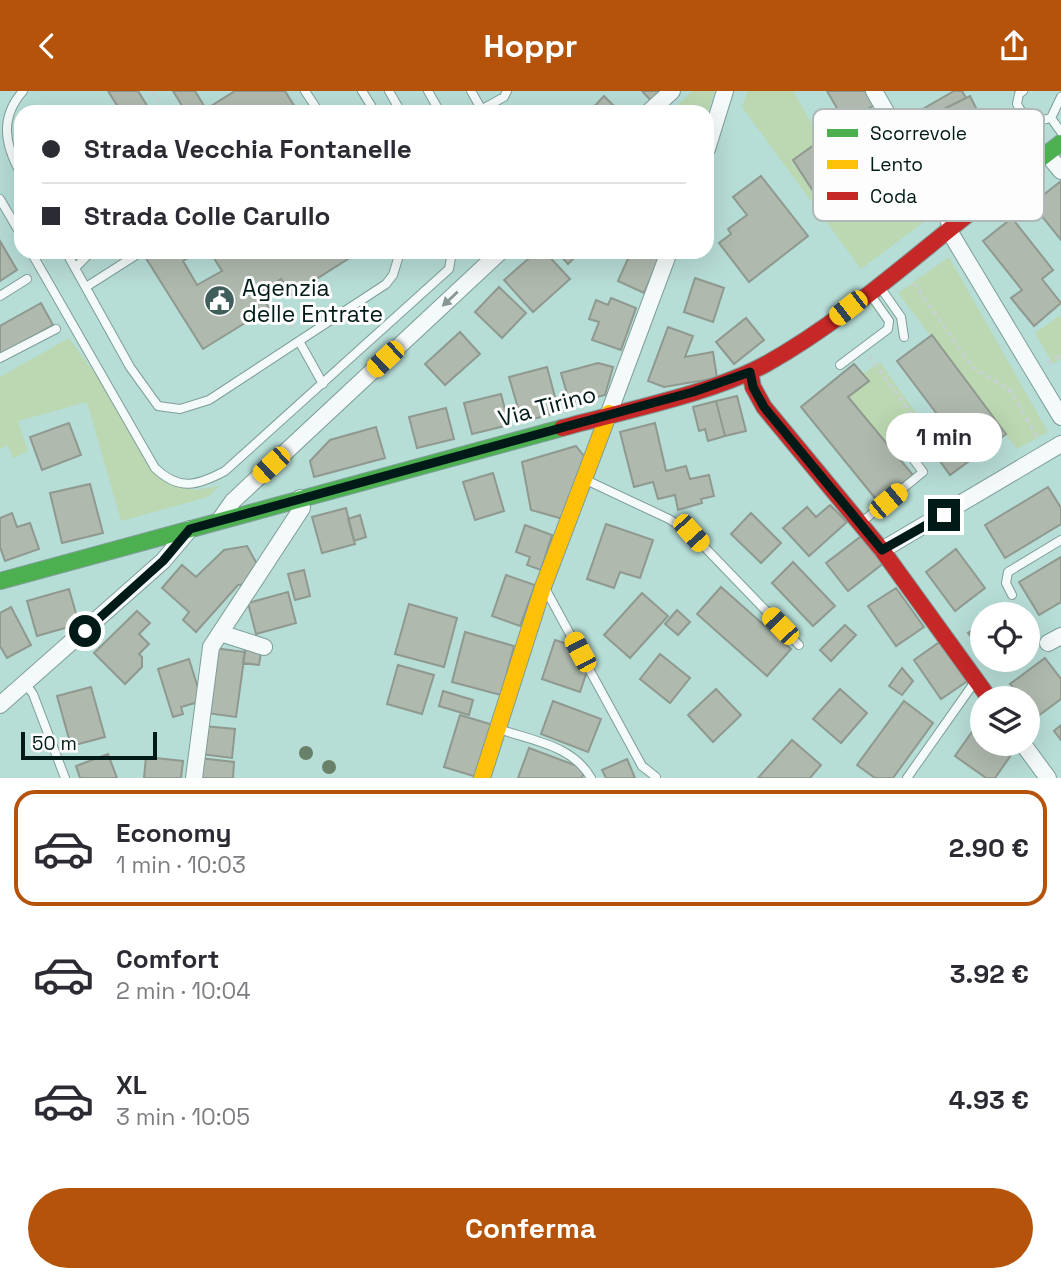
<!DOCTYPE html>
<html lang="it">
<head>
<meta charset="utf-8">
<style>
  body { margin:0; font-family:"Space Grotesk",sans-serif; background:#f2f2f3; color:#2b2b33; height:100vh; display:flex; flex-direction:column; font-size:26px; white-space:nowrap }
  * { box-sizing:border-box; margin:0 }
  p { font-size:23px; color:#7c7c81 }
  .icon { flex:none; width:38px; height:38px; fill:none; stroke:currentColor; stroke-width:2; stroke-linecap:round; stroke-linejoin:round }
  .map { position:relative; height:687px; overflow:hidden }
  .side { display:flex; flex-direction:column; background:#fff; flex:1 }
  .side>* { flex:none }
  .banner { position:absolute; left:14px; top:14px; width:700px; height:154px; border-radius:21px; box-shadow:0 7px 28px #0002; display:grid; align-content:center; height:154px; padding:0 28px; background:#fff }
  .fabs { position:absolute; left:970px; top:511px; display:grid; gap:14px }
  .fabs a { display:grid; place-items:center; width:70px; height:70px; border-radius:50%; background:#fff; box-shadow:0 7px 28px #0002; font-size:35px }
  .scale { position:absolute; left:21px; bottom:18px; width:136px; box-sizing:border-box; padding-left:7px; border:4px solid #001b17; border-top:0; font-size:19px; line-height:24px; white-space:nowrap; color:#001b17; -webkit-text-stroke:5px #fdfdfd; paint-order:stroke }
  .end { position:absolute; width:32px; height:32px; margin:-16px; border:9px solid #001b17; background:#fff; box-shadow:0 0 0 4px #fff }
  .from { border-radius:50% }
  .bubble { position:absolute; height:49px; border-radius:24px; background:#fff; box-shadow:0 7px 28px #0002; font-size:23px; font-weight:700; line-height:49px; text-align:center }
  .car { position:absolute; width:21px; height:42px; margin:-21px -10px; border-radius:9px; box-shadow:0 0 5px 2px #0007; background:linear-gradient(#f5c518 24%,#345 0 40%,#f5c518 0 76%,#345 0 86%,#f5c518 0) }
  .banner b { display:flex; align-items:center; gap:24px; height:66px; font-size:26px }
  .banner b+b { border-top:2px solid #e1e1e2 }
  .banner i { width:18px; height:18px; background:#2b2b33 }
  ul { padding:12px 0 0; list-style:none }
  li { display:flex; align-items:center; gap:21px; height:116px; margin:0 14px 10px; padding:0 14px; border:4px solid transparent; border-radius:21px }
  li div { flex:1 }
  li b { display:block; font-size:26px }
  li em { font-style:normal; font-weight:700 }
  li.active { border-color:#b45309 }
  li>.icon { width:63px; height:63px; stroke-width:1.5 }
  .cta { display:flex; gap:14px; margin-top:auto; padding:14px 28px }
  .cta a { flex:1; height:80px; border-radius:42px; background:#b45309; color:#fff; font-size:28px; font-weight:700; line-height:80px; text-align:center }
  header { display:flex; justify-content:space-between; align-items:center; height:91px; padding:0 28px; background:#b45309; color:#fff; font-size:32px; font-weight:700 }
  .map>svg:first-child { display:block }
</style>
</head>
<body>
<header><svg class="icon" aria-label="back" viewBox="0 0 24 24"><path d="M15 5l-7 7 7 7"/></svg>Hoppr<svg class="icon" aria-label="share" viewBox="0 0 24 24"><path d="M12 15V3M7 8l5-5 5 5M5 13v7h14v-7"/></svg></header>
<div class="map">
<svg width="1061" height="687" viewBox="0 0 1061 687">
  <rect width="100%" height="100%" fill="#b6ddd6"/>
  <path fill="#bbd8b2" d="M693 0H715L707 24V21H669Z
    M748 0H793L852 102 908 71 937 121 861 178 742 16Z
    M949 166 1048 341 1017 358 898 202Z
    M1061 224V268L1053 273 1035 242Z
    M69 247 104 295 157 381 171 393 194 399 220 395 208 406 121 430 87 311 18 330 28 360 13 367 8 354 0 358V286Z
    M880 271 928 339 919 353 921 357 902 372 848 306 868 290 863 283Z"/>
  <path fill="#afb9ae" stroke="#8f998f" stroke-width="2" d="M108 0H138L151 21H109L118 16Z
    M173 0H195L206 18 235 0H285L298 21H186Z
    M642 0H670L655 14Z
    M827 0H871L878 12 845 31Z
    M954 0H962L966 7 920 30 916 22Z
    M604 5 620 21H589Z
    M970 5 980 25 930 49 920 30Z
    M814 54 835 85 813 100 793 69Z
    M761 85 808 145 749 191 719 152 731 143 728 138 747 124 733 106Z
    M1061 90V149L1032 113Z
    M1012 127 1053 179 1042 188 1061 212 1034 235 1011 207 1022 199 983 150Z
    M0 150 17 179 0 190Z
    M142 161H199L183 170 197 194 222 180 210 161H359L291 204 281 188 260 202 269 217 203 258Z
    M536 161H545L570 188 533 221 504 189Z
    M557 161H580L568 173Z
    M631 161H647L660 167 644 202 618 190Z
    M695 187 724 197 713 231 684 221Z
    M499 196 526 222 502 247 475 221Z
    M611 207 636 217 621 259 592 249 599 231 589 228 596 209 608 214Z
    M41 212 53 234 0 264V235Z
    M746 227 764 249 734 273 716 251Z
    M668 236 693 245 685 266 713 261 717 287 664 296 648 290Z
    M460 241 480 263 445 294 425 273Z
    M932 244 1006 343 950 384 937 366 958 351 897 270Z
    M598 272 613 276 605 304 570 313 561 282Z
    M854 273 869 290 848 306 913 384 879 412 801 316Z
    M547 276 559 321 522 331 509 286Z
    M501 303 509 334 472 343 464 312Z
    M737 305 746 340 725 345 716 310Z
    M716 310 725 345 708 350 705 338 699 340 693 316Z
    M446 317 454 348 417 357 409 326Z
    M69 332 81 364 42 379 30 346Z
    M655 332 666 380 686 375 690 388 709 384 714 405 701 408 702 412 678 419 675 404 658 408 653 391 634 396 620 341Z
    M376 336 385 367 314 386 310 370 330 349Z
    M576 355 584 365 563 428 531 419 522 371Z
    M493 382 504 420 475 429 463 391Z
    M90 393 103 442 62 452 50 402Z
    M1048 396 1061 417V433L1005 467 985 434Z
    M830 414 847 431 809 465 783 437 807 416 816 426Z
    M346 417 355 453 322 462 312 426Z
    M12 422 17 436 30 432 39 458 5 470 0 456V427Z
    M751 422 781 452 761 472 731 443Z
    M360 424 366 446 354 450 348 428Z
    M606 433 653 449 640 487 620 481 614 497 587 488Z
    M525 434 552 444 541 479 527 474 530 466 516 461Z
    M864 443 885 471 848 500 826 472Z
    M247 455 257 473 245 493 238 494 196 541 183 529 189 521 162 497 182 474 196 486 224 459Z
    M956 458 985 497 955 520 926 481Z
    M1061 466V511L1039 524 1019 491Z
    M793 471 835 515 813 535 772 492Z
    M304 479 310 505 295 509 288 483Z
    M506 484 535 494 520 535 492 525Z
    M721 496 791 558 767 585 697 523Z
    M896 497 924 536 896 555 868 515Z
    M69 498 79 533 37 545 27 510Z
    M288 501 296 532 256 543 248 512Z
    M642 502 668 525 630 567 604 544Z
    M409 513 457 527 444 576 395 563Z
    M11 516 31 554 7 567 0 555V522Z
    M677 519 690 531 678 544 665 533Z
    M137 520 150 532 139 543 149 553 139 563 142 566V576L125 593 94 562Z
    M982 532V560L968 542Z
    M845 534 856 544 831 570 820 559Z
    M465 541 514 555 501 604 452 591Z
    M555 549 574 555 587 580 580 601 542 588Z
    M941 550 969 589 941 608 914 569Z
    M214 557 245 561 236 626 206 622Z
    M245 557 261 561 259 574 243 572Z
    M660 563 690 587 670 612 640 588Z
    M1045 567 1061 588V608L1037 626 1027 615V607H1022L1010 593Z
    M189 568 202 610 181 616 183 623 173 626 158 578Z
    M988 569H1005L994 577Z
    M398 574 434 584 422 623 387 613Z
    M902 577 913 590 902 604 889 595Z
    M91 596 105 646 71 655 57 605Z
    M716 598 741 624 713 651 688 624Z
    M840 598 867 622 841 652 813 628Z
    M443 600 473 609 469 624 439 615Z
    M553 610 601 628 588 661 541 643Z
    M904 610 933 632 893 687H875L857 674Z
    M460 624 493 634 477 686 444 676Z
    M979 631 982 653H1011L1016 657 995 687H986L955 665Z
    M1061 634V649L1054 640Z
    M204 635 235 638 232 667 200 663Z
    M792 649 821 674 810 687H758Z
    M529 657 585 678 582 687H518Z
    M108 663 117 687H80L76 675Z
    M146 666 183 670 181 687H144Z
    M199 667 234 671 233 687H197Z
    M627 668 635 687H606L602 679Z"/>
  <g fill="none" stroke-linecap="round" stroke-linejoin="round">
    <defs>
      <path id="lane" d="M305 0 319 21
        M362 0 375 21
        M389 0 401 21
        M428 0 440 21
        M471 0 482 19
        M1023 0 1019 3 1017 13C1025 29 1034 32 1051 27
        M1061 6 1051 27 1061 41
        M477 21 504 6 507 0
        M21 83C4 53 0 26 23 0
        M0 108 21 144
        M31 161 155 377C179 400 197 395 225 380L449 178 452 161
        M66 161 130 276 158 315 180 318 209 309 386 193 393 184 400 161
        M75 177 91 161
        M86 196 141 161
        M880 196 901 226 904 246
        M0 205 27 188
        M299 250 323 293
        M0 267 56 238
        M840 274 888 238 889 230 870 203
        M586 389 669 428 691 442 799 554
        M863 430 923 381 914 369
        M547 501 642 675 656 686
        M1012 504 1006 492 1008 481 1061 449
        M25 592 33 603 65 687
        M499 638C533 650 572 654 591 687
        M907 687 974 592"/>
      <path id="street" d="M874 0 952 135
        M649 21 672 0
        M707 58 725 0
        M1047 63 1061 80
        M948 138 1061 326
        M609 322 669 161
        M219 430 233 410 500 161
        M882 459 1061 353
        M220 542 264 556
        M1048 552 1061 545
        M0 614 163 470 190 438
        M1023 653 1048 687
        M194 687 211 556 302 417 300 407"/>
      <path id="fast" d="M980 114 1061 52
        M0 490 562 337"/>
      <path id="slow" d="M482 687 543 496 609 322"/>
      <path id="jam" d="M750 281 753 296 764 316 882 459 989 607
        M562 337C623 320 711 303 766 273 843 230 911 168 980 114"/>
    </defs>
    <use href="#lane" stroke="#7f9e99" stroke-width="10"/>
    <use href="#street" stroke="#7f9e99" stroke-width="18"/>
    <use href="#fast" stroke="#7f9e99" stroke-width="18"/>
    <use href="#slow" stroke="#7f9e99" stroke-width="18"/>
    <use href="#jam" stroke="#7f9e99" stroke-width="18"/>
    <path stroke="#c5d2cf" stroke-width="3.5" stroke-dasharray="5 3.5" stroke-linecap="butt" d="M152 0 166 21
      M914 192 972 276 1011 300 1037 347
      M270 195 293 238
      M869 265 920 334 923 343 916 353 918 357
      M1048 272 1061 264"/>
    <use href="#lane" stroke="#f4faf9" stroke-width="8"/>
    <use href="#street" stroke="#f4faf9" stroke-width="16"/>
    <use href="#fast" stroke="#4caf50" stroke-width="16"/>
    <use href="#slow" stroke="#ffc107" stroke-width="16"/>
    <use href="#jam" stroke="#c62828" stroke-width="16"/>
  </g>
  <g fill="#6a8169">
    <circle cx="306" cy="662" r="7"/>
    <circle cx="329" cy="676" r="7"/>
  </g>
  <defs><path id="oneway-solid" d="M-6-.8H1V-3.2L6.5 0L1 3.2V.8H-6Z" transform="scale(1.75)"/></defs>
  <use fill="#869693" href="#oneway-solid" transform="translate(450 208) rotate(137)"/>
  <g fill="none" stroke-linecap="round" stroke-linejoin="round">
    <path stroke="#001b17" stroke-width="9" d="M85 540 163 470 190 438 693 301 750 281 753 296 764 316 882 459 944 424"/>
  </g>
  <defs>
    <symbol id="civic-disc" viewBox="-11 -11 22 22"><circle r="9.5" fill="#405f5a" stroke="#fdfdfd"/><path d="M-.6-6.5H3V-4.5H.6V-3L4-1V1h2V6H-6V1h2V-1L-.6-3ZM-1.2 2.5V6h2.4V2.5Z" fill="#fff"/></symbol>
  </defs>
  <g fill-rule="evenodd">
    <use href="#civic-disc" x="202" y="192" width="35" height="35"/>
  </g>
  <g text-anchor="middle" stroke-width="6" stroke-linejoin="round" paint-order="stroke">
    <g font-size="23" fill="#001b17" stroke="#fdfdfd" text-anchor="start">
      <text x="242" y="205">Agenzia<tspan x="242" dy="26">delle Entrate</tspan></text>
    </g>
    <g font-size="23" fill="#001b17" stroke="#fdfdfd">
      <text transform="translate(547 315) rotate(-15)" y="8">Via Tirino</text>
    </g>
  </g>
  <rect x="813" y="18" width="231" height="112" rx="10" fill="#fdfdfd" stroke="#b1b9b8" stroke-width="2"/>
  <rect x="827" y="38" width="31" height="8" fill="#4caf50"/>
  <rect x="827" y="69" width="31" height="9" fill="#ffc107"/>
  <rect x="827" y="101" width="31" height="8" fill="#c62828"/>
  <g font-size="19" fill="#001b17">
    <text x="870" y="49">Scorrevole</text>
    <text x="870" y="80">Lento</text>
    <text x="870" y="112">Coda</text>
  </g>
</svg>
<div class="fabs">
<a><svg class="icon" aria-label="locate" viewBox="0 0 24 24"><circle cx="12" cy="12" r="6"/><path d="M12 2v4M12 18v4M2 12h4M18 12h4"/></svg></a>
<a><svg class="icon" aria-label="layers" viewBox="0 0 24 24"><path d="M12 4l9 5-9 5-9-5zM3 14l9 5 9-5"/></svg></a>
</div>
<div class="scale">50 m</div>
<i class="end from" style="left:85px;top:540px"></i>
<i class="end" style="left:944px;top:424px"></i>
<div class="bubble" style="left:886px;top:322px;width:116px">1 min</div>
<i class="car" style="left:848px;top:217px;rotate:232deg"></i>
<i class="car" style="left:385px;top:268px;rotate:227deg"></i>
<i class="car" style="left:271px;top:374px;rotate:227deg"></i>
<i class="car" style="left:888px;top:410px;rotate:50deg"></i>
<i class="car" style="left:691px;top:442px;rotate:138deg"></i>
<i class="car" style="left:780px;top:535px;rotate:316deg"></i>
<i class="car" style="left:580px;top:561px;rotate:332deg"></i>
<div class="banner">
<b><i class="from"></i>Strada Vecchia Fontanelle</b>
<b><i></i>Strada Colle Carullo</b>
</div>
</div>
<section class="side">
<ul>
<li class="active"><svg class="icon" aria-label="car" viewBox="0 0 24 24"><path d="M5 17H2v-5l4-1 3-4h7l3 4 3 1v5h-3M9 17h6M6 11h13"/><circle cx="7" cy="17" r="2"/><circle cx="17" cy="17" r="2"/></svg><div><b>Economy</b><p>1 min · 10:03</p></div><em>2.90 €</em></li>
<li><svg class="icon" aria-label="car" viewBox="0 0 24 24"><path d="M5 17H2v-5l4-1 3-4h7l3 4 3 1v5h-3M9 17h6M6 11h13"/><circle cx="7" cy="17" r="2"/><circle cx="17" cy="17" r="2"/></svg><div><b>Comfort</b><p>2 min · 10:04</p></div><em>3.92 €</em></li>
<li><svg class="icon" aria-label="car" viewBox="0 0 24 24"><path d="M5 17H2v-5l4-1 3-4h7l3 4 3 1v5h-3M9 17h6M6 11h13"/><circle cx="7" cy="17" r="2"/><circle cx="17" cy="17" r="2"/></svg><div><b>XL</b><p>3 min · 10:05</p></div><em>4.93 €</em></li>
</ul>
<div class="cta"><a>Conferma</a></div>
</section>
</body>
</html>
